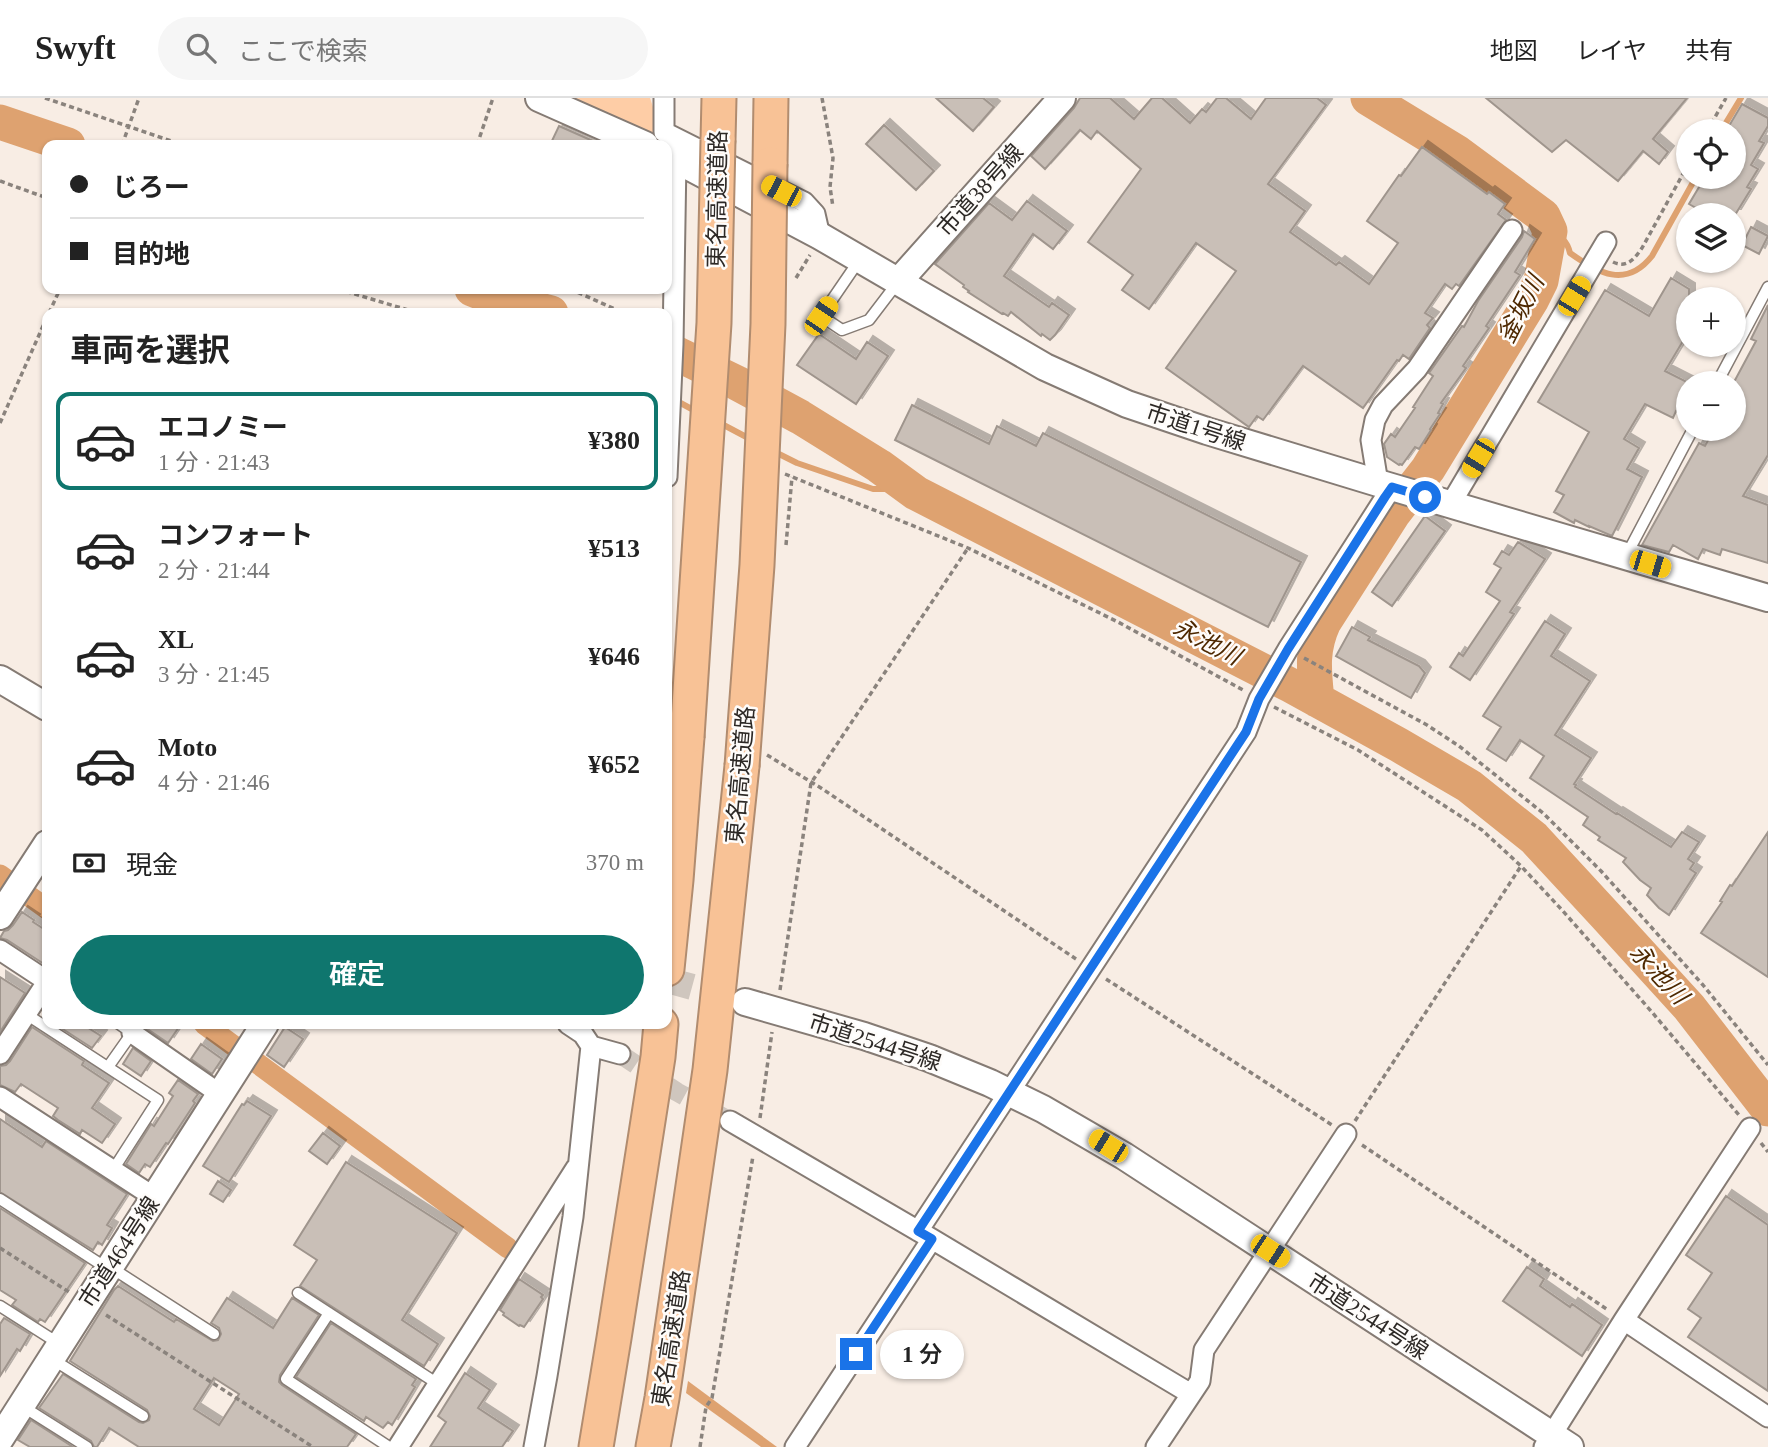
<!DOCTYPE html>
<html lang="ja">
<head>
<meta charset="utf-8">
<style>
  body { margin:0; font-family:"Times New Roman","Noto Sans JP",serif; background:#f6f6f6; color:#222; height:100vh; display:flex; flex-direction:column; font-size:26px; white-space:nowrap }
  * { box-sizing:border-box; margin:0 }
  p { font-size:23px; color:#767676 }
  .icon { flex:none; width:38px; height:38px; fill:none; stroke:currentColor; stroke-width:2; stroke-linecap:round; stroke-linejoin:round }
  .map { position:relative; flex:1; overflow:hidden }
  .drawer { position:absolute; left:42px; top:210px; width:630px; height:721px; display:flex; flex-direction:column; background:#fff; border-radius:14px; box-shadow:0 2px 5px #0004 }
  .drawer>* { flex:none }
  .hud { position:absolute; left:42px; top:42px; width:630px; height:154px; border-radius:14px; box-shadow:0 2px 5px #0004; display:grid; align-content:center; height:154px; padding:0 28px; background:#fff }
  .tools { position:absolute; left:1676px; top:21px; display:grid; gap:14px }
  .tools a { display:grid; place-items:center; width:70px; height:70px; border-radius:50%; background:#fff; box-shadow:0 2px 5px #0004; font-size:35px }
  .end { position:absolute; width:32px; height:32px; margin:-16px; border:9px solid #1a73e8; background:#fff; box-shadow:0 0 0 4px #fff }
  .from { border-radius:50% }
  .bubble { position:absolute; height:49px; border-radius:24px; background:#fff; box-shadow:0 2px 5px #0004; font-size:23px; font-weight:600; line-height:49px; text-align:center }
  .car { position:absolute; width:21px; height:42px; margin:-21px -10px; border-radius:9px; box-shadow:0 0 5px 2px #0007; background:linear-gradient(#f5c518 24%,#345 0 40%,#f5c518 0 76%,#345 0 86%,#f5c518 0) }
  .hud b { display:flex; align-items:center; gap:24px; height:66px; font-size:26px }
  .hud b+b { border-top:2px solid #e0e0e0 }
  .hud i { width:18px; height:18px; background:#222 }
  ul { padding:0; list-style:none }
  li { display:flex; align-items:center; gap:21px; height:98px; margin:0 14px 10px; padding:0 14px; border:4px solid transparent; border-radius:14px }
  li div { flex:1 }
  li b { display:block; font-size:26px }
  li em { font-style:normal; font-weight:600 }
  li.on { border-color:#0f766e }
  li>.icon { width:63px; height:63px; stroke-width:1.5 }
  h2 { padding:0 28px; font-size:32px; line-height:84px }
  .pay { display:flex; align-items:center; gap:18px; height:77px; padding:0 28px; font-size:26px }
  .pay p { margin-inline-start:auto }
  .button { display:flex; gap:14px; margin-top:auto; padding:14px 28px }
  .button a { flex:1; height:80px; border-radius:42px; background:#0f766e; color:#fff; font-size:28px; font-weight:600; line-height:80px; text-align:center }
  header { display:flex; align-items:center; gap:42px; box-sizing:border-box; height:98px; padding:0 35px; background:#fff; border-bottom:2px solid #e0e0e0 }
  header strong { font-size:33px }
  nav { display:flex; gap:38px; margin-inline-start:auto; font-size:24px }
  .search { width:490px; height:63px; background:#f6f6f6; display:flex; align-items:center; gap:18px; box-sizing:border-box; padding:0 24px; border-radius:38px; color:#767676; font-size:26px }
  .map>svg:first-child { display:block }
</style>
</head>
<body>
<header>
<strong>Swyft</strong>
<div class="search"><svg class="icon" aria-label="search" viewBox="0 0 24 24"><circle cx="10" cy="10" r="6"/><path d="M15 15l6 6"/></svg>ここで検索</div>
<nav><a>地図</a><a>レイヤ</a><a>共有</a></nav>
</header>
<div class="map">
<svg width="1768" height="1349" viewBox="0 0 1768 1349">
  <defs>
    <filter id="shadow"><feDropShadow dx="6" dy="-6" stdDeviation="0" flood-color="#0004"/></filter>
  </defs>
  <rect width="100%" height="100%" fill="#f8ede4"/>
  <path fill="#fecda6" d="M552 0H650L656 18 655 36 642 38Z"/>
  <path fill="#dea270" d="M688 1283 777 1349H761L686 1295Z"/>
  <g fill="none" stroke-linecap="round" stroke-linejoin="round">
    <path stroke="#dea270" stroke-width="6" d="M1721 33 1741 0
      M1550 133C1561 139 1567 142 1570 155 1598 175 1626 191 1652 158L1696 79
      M497 201 521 215
      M675 302 699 315
      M718 324 752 342
      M771 352 797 365 873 391H910"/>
    <path stroke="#dea270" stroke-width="21" d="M0 777 47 811
      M204 926 508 1150"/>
    <path stroke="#dea270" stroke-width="35" d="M0 24 68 47
      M472 191 497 201 551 215
      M667 251 737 285 800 319 879 368 916 395 1290 587 1399 647 1469 688 1534 740 1606 818 1689 909 1768 1011
      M1317 602C1314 573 1311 552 1324 524L1393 416 1428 371 1532 201 1541 183 1550 133 1543 118 1458 55 1368 0"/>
  </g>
  <path fill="#c9bfb7" stroke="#9f958d" stroke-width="2" fill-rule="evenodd" filter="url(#shadow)" d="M936 0H983L994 9 973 33Z
    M1080 0H1110L1134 21 1152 0H1162L1190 25 1202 11 1206 14 1217 0H1226L1251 21 1266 0H1317L1326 7 1268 86 1305 113 1290 134 1336 167 1339 164 1369 186 1398 145 1367 123 1399 77 1401 78 1422 49 1487 96 1489 94 1505 106 1498 116 1506 122 1459 188 1456 186 1452 191 1445 186 1425 215 1433 220 1427 227 1430 230 1409 261 1403 257 1399 263 1397 262 1363 310 1303 268 1263 322 1257 318 1249 329 1166 270 1236 173 1196 145 1149 211 1122 192 1133 177 1088 144 1141 71 1097 33 1091 41 1080 32 1045 71 1031 58 1074 10Z
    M1486 0H1687L1653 41 1668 54 1659 66 1643 53 1618 83 1566 42 1552 54Z
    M1742 6 1768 20V28L1759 43 1764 45 1751 67 1758 71 1747 89 1751 91 1735 117H1708L1689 106 1705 79H1734V33H1726Z
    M884 27 934 73 916 92 866 46Z
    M559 28 602 47H550Z
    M1027 103 1067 133 1053 151 1033 136 1004 178 1049 209 1052 205 1069 217 1055 237 1050 242 1042 236 1041 238 1011 214 1008 218 1003 215 1002 216 968 194 969 193 963 189 964 187 935 166 989 105 1012 122Z
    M1751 129 1768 138 1759 156 1742 147Z
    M1524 133 1535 141 1515 174 1520 177 1486 228 1489 230 1463 268 1466 270 1441 305 1443 306 1438 315 1440 316 1430 331 1431 332 1419 351 1415 349 1402 367 1400 366 1399 367 1387 359 1384 346 1391 336 1395 339 1415 310 1413 309 1433 278 1429 275 1462 228 1464 229 1478 203 1522 139Z
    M1671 180 1689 191V233L1665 273 1689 285V297L1679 315 1676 313 1673 320 1645 306 1624 341 1639 350 1627 371 1642 379 1612 438 1589 428V429L1575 422 1574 425 1554 414 1564 397 1556 393 1589 334 1538 304 1605 192 1649 218Z
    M1768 207V357L1743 398 1768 407V465L1722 451 1720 457 1703 451 1698 461 1673 447 1669 454 1642 447 1699 345 1705 348 1714 331H1734V284L1756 243 1751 241Z
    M819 236 856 261 867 244 888 258 856 306 797 267Z
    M912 307 989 346 997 328 1036 348 1043 335 1301 464 1268 529 895 342Z
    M1425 418 1445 433 1392 508 1372 494Z
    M1518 444 1545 461 1510 514 1514 516 1470 582 1450 569 1459 555 1463 558 1500 503 1486 494 1501 470 1494 466 1502 453 1509 457Z
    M1545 523 1565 536 1551 558 1590 583 1555 637 1591 660 1574 686 1576 687 1575 689 1616 716 1617 715 1671 749 1682 734 1699 744 1688 761 1694 765 1690 771 1696 775 1669 817 1659 810 1647 797 1651 790 1640 782 1623 764 1626 760 1598 742 1600 739 1583 727 1588 719 1530 680 1544 658 1520 642 1506 663 1487 651 1501 629 1483 618Z
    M1352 529 1370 539 1368 542 1419 568 1425 575 1411 600 1336 558Z
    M1768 734V879L1701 835 1722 804 1720 803 1730 787 1732 788Z
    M22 814 34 822 33 824 47 833V868L7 842 0 840 4 833 8 832 13 827Z
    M0 879 25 895 0 934Z
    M55 926H82L101 938 92 950Z
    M149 926H181L168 945 146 930Z
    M32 929 84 963 82 967 109 985 92 1010 115 1026 102 1045 82 1032 80 1036 58 1022 53 1018 58 1010 21 986 15 994 0 987V968L6 967 10 963Z
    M285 929 303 941 284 969 267 957Z
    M201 946 222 961 212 976 191 961Z
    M133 950 151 963 141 978 123 966Z
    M178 982 198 996 193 1003 195 1005 168 1046 166 1045 150 1069 145 1066 139 1075 126 1066 151 1026 154 1028 173 998 169 995Z
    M247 1003 271 1018 229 1084 203 1068 242 1006 244 1007Z
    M0 1021 42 1049 46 1043 127 1096 107 1127 112 1130 102 1147 98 1144 93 1152 0 1094Z
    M323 1035 340 1048 327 1066 309 1053Z
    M346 1064 457 1135 402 1222 438 1246 424 1268 300 1188 317 1162 294 1147Z
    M218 1083 231 1092 223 1104 210 1096Z
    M1726 1098 1768 1127V1293L1688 1239 1701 1220 1688 1211 1712 1175 1686 1157Z
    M0 1110 85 1165 45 1224 40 1221 38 1224 12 1207 16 1202 0 1192Z
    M1527 1169 1544 1181 1540 1188 1570 1209 1572 1206 1602 1227 1582 1258 1503 1203Z
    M519 1181 543 1197 541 1199 543 1201 524 1229 520 1227 519 1228 503 1217 504 1215 500 1212Z
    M118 1188 174 1224 176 1221 213 1243 218 1242 221 1236 219 1230 211 1225 227 1200 273 1230 292 1200 319 1217 280 1277 279 1284 282 1287 356 1336 347 1349H139L109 1330 97 1349H94L91 1343 39 1310 63 1276 139 1324 143 1325 149 1322 150 1318 147 1312 70 1263 114 1192ZM214 1280 239 1296 219 1327 194 1311Z
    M4 1220 30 1236 20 1253 17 1251 0 1278V1226Z
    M331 1225 416 1281 412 1287 415 1289 392 1327 388 1324 383 1330 366 1319 364 1323 296 1279Z
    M465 1275 490 1292 478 1310 513 1333 502 1349H430L446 1324 438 1318Z
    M31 1322 73 1349H30L18 1342Z"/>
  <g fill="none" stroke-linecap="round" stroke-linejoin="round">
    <path stroke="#cfc6be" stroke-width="19" stroke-dasharray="19 10" stroke-linecap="butt" d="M620 956 677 994 730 1023"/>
    <path stroke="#cfc6be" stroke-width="26" stroke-dasharray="26 13" stroke-linecap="butt" d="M667 882 736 901"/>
    <defs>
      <path id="lane" d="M860 161 821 218 842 232 869 222 898 184
        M1717 285 1768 189
        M1626 458 1693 331
        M26 916 158 1002 113 1072
        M108 969 132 935 119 926
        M0 1101 108 1171 121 1176 214 1236
        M298 1195 438 1286
        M0 1208 58 1245
        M329 1215 286 1281 389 1349
        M52 1261 143 1318
        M22 1308 87 1349"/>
      <path id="street" d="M664 0V34L804 104 815 116 820 138
        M667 379 673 246 676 61
        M1378 385 1371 342 1375 322 1383 307 1417 271 1512 132
        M1450 407 1606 144
        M0 852 47 883
        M568 926 583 936 591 948 620 956
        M132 935 220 996
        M0 956 47 884
        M0 999 154 1099
        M730 1023 932 1141 1191 1296
        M918 1133 1246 634 1259 601 1288 551 1392 389
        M1624 1222 1768 1319
        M398 1349 576 1070
        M534 1349 547 1278 573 1119 591 948
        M795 1349 932 1141
        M1156 1349 1200 1283 1204 1252 1346 1036
        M1544 1349 1624 1222 1750 1030"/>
      <path id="secondary" d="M539 0 645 47
        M667 57 820 138 1045 269 1127 306 1207 333 1378 385 1768 500
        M898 184 1062 0
        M0 581 47 609
        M0 818 47 746
        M745 904 864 938 929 960 990 985 1043 1011 1124 1058 1570 1349
        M0 1341 265 926"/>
      <path id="highway" d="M718 42 719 0
        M770 66 771 0
        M667 871 676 782 687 639
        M596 1349 614 1240 658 959 661 926
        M653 1349 662 1300 710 972 742 668"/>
    </defs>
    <use href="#lane" stroke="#857b74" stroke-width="13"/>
    <use href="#street" stroke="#857b74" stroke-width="23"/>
    <use href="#secondary" stroke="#857b74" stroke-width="30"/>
    <use href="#highway" stroke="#b18c6f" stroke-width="37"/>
    <path stroke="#8a837d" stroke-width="3.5" stroke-dasharray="5 3.5" stroke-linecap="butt" d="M45 0 183 47
      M822 0 833 60 830 89 833 109
      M1707 33 1726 0
      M122 47 139 0
      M477 47 493 0
      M0 83 47 100
      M1613 164C1627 171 1635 160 1642 150L1689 65
      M796 180 810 157
      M338 191 418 215
      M570 191 624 215
      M49 215 60 191
      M0 325 47 219
      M785 376 968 450 1118 524 1243 592
      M786 447 792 379
      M1304 560 1427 627 1459 648 1543 715 1601 773 1703 887 1768 967
      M1274 609 1358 652 1482 732 1521 768 1562 812 1651 913 1739 1017
      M767 657 821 690 1076 861
      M1106 881 1332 1027
      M780 892 811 685 968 450
      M760 1020 772 934
      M1355 1023 1521 768
      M1761 1045 1768 1054
      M1362 1047 1608 1212
      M0 1150 69 1194
      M106 1217 313 1349
      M700 1349 706 1309 712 1300 753 1058"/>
    <use href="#lane" stroke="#fff" stroke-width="10"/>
    <use href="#street" stroke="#fff" stroke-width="19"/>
    <use href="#secondary" stroke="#fff" stroke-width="26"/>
    <use href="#highway" stroke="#f8c296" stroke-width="33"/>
    <defs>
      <path id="highway-bridge" d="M687 639 714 225 718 42
        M742 668 757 467 768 226 770 66"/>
    </defs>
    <use href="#highway-bridge" stroke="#b18c6f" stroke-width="37" stroke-linecap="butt"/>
    <use href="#highway-bridge" stroke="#f8c296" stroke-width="33"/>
  </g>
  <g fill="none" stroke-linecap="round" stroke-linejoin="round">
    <path stroke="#1a73e8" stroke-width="9" d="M856 1256 932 1141 918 1133 1246 634 1259 601 1288 551 1385 399 1392 389 1425 399"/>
  </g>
  <g text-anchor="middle" stroke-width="5" stroke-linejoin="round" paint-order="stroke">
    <g font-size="23" fill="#2d2926" stroke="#fefcfa">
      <text transform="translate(980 92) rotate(-48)" y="8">市道38号線</text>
      <text transform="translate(717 101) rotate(-89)" y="8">東名高速道路</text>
      <text transform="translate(1196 329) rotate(18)" y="8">市道1号線</text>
      <text transform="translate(740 677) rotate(-85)" y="8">東名高速道路</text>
      <text transform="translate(875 944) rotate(18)" y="8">市道2544号線</text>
      <text transform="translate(119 1154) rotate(-57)" y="8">市道464号線</text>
      <text transform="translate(1368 1218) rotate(33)" y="8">市道2544号線</text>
      <text transform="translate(671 1240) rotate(-81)" y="8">東名高速道路</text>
    </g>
    <g font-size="24" font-style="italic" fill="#4e2800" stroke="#fefcfa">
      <text transform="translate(1521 211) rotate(-63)" y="8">釜坂川</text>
      <text transform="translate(1207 544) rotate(27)" y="8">永池川</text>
      <text transform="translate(1659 876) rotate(47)" y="8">永池川</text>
    </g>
  </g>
</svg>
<div class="tools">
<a><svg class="icon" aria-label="locate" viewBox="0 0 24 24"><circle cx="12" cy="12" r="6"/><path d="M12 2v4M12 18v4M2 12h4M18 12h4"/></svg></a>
<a><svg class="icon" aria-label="layers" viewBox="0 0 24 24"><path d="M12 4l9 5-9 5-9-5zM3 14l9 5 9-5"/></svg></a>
<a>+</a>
<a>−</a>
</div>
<i class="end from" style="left:1425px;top:399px"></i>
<i class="end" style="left:856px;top:1256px"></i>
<div class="bubble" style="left:880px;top:1232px;width:84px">1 分</div>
<i class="car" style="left:781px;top:93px;rotate:297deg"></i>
<i class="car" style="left:1574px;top:198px;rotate:31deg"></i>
<i class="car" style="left:821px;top:218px;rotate:34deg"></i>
<i class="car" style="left:1478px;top:360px;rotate:211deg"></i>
<i class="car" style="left:1650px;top:466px;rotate:107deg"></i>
<i class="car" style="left:1108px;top:1048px;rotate:302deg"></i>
<i class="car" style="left:1270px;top:1153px;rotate:123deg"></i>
<div class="hud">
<b><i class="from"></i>じろー</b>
<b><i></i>目的地</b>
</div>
<section class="drawer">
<h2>車両を選択</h2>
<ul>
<li class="on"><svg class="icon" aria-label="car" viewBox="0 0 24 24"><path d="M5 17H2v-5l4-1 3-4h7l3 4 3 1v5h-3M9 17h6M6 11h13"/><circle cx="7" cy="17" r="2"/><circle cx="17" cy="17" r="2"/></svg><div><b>エコノミー</b><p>1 分 · 21:43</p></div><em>¥380</em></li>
<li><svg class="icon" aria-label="car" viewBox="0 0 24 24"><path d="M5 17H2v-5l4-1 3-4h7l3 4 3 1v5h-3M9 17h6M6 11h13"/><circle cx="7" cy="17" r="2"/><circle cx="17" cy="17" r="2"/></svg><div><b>コンフォート</b><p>2 分 · 21:44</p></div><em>¥513</em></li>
<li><svg class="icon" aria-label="car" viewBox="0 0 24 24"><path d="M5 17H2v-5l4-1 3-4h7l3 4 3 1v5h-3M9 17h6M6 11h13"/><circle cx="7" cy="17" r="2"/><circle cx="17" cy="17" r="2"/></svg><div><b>XL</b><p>3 分 · 21:45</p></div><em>¥646</em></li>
<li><svg class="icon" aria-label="car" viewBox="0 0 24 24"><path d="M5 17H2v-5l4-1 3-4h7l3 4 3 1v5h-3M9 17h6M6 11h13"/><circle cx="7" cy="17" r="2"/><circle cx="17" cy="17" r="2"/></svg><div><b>Moto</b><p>4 分 · 21:46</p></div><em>¥652</em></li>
</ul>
<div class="pay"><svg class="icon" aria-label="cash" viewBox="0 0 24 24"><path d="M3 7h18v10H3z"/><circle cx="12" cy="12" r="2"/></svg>現金<p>370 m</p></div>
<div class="button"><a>確定</a></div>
</section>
</div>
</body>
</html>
